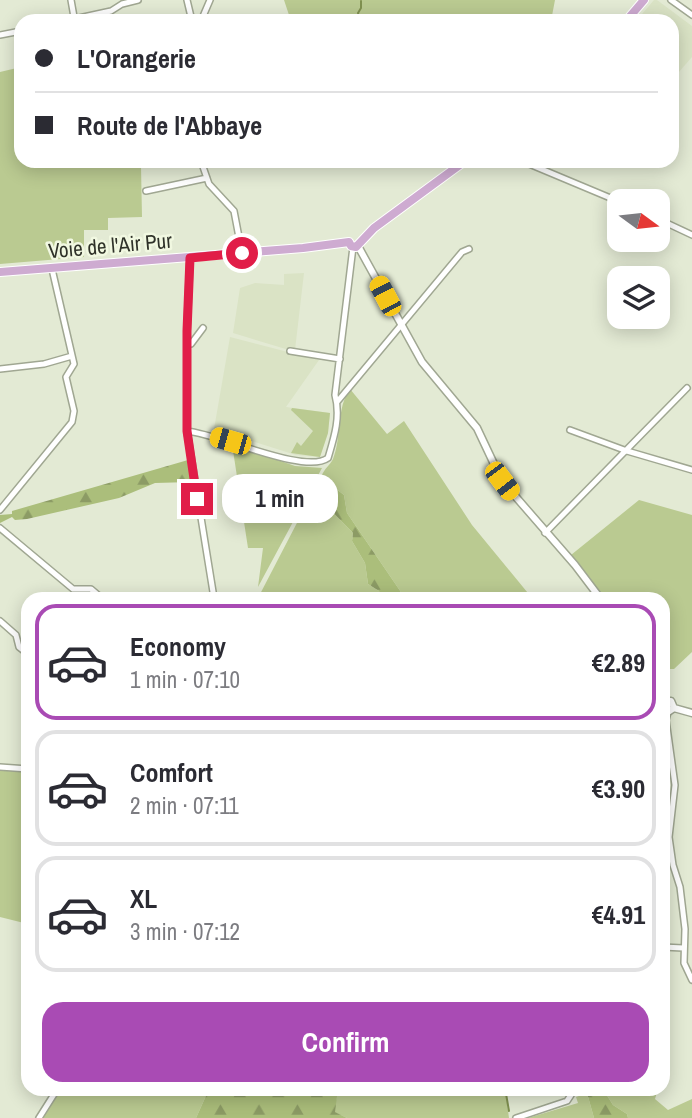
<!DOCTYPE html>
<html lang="en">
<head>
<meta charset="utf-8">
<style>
  body { margin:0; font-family:"Archivo Narrow",sans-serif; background:#f2f2f3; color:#2b2b33; height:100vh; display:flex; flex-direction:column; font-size:26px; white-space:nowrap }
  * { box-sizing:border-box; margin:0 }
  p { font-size:23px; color:#7c7c81 }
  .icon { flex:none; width:38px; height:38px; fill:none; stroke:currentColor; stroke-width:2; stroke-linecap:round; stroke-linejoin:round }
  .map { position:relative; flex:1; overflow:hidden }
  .sheet { position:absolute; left:21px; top:592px; width:649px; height:504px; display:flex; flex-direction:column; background:#fff; border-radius:21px; box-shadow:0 4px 18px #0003 }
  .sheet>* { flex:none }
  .hud { position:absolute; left:14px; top:14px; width:665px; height:154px; border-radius:21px; box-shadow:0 4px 18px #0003; display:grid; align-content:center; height:154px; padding:0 21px; background:#fff }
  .needle { width:46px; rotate:105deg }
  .tools { position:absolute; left:607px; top:189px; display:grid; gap:14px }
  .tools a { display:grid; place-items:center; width:63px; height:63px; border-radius:14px; background:#fff; box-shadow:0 4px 18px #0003; font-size:35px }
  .end { position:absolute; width:32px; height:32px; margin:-16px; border:9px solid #e11d48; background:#fff; box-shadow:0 0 0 4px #fff }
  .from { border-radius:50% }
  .bubble { position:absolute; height:49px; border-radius:21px; background:#fff; box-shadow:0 4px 18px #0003; font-size:23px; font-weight:700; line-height:49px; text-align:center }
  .car { position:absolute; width:21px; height:42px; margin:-21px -10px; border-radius:9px; box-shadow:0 0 5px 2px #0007; background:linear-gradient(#f5c518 24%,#345 0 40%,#f5c518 0 76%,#345 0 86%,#f5c518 0) }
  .hud b { display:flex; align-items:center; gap:24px; height:66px; font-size:26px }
  .hud b+b { border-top:2px solid #e1e1e2 }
  .hud i { width:18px; height:18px; background:#2b2b33 }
  ul { padding:12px 0 0; list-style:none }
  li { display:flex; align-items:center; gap:21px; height:116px; margin:0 14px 10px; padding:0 7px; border:4px solid #e1e1e2; border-radius:21px }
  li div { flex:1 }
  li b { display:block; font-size:26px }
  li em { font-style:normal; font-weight:700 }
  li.active { border-color:#a94bb4 }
  li>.icon { width:63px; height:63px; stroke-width:1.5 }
  .button { display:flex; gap:14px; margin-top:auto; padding:14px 21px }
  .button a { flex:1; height:80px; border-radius:21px; background:#a94bb4; color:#fff; font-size:28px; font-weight:700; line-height:80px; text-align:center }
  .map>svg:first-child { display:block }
</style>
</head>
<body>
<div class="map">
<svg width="692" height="1118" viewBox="0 0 692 1118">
  <defs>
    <pattern id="forest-firs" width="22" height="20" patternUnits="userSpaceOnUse" patternTransform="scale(1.75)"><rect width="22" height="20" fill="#abbe7b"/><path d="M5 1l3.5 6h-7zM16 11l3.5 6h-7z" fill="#8c9b65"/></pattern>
  </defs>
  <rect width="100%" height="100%" fill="#e3ead4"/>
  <path fill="#dae3c5" d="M654 0H657L692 26V57L672 80V21H636Z
    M304 273 295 350H289L233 333 240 288 255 283 284 285V274Z
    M230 337 319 360 286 407 330 413 328 433 320 457 296 455 214 429Z"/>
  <path fill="#baca91" d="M284 0H555L551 21H291Z
    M21 67V161H162L141 166 142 217 108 218V230H84V257L0 264V72Z
    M350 389 387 434 404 421 472 525 532 598H405L347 513 344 495 321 477C324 469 330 465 333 459 342 437 336 408 350 389Z
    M292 408 330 413 328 433 320 457 291 453 297 442 301 446 313 431 291 410Z
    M232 444 295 466 322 468 258 587 263 548H248Z
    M313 492 353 533 352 541 365 563 368 584 379 591 381 598H258Z
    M639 500 692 515V652L674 669H663V598H603L571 555Z
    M0 770 28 772V924L0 917Z
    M505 1088 509 1118H347L334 1112 338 1089Z
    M61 1089H209L196 1118H43Z
    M603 1089H655L657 1092 655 1099 668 1110 692 1099V1118H628L627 1114 613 1105Z
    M587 1093 594 1118H528L578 1103 576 1097Z"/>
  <path fill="url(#forest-firs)" d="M188 460 191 482 155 483 119 498 27 519 15 520 12 517 0 523V515L12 514V511Z
    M321 477 344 495 347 513 405 598H381L379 591 368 584 365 563 352 541 353 533 313 492Z
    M209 1089H338L335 1112 347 1118H196Z
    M603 1089 613 1105 627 1114 628 1118H594L587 1093Z"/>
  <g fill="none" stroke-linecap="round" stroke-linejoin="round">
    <path stroke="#809150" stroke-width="2" d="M360 21 358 13 361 8V1
      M505 1088 509 1111"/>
    <defs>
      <path id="minor" d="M71 0 74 17
        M187 0 192 21
        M671 0 692 15
        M65 21 111 11 122 4 138 0
        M201 21 210 0
        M0 35 21 31
        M201 161 209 184 234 211 242 253
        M522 161 620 202
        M146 191 207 178
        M658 219 692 235
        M190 258 187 331V431L214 598
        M187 344H191L203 328
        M290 351 340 359
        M0 369 44 364 72 356
        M337 402 462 252 469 249
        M570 430 627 451 692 470
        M187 431C219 434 305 475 328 458 334 438 341 417 335 395L353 247
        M0 510 72 422 74 411 66 377 74 364 52 269
        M0 528 73 589H91L98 595V598
        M545 533 687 388
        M0 621 16 635 19 647 28 654
        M28 672V680
        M668 712 666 720 675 785 669 837 673 865 680 887 685 929 684 963 692 980
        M0 767 28 769
        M663 947 683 948
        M39 1118 58 1088
        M516 1118 567 1101 571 1095 570 1088"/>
      <path id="tertiary" d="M358 246 422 362 477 428 502 481 575 565 600 598
        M665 702 671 701 674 708 692 713
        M663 708 668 712 674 708"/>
      <path id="primary" d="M626 21 644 0
        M0 272 303 248 349 242 351 246 356 247 374 228 465 161"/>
    </defs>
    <use href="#minor" stroke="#a0a792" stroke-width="8"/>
    <use href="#tertiary" stroke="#a0a792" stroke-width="9"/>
    <use href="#primary" stroke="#fff" stroke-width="10"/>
    <use href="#minor" stroke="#fff" stroke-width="5"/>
    <use href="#tertiary" stroke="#fff" stroke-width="6"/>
    <use href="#primary" stroke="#ceabd1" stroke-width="8"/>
  </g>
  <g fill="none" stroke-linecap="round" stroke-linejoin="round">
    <path stroke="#e11d48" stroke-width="9" d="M197 499 187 431V331L190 258 242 253"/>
  </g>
  <g text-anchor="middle" stroke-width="5" stroke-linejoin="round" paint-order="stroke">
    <g font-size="21" fill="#2f3229" stroke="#f1f8e1">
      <text transform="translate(110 246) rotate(-5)" y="7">Voie de l'Air Pur</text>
    </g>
  </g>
</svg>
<div class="tools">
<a><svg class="needle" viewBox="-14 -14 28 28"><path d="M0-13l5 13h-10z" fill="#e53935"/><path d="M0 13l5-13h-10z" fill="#7c7c81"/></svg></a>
<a><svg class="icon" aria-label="layers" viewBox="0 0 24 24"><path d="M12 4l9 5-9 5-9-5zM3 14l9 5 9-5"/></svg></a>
</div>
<i class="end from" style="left:242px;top:253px"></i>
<i class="end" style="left:197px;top:499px"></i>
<div class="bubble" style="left:222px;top:474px;width:116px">1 min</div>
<i class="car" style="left:385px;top:296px;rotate:332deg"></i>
<i class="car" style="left:230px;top:441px;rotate:286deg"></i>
<i class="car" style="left:502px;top:481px;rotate:143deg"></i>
<div class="hud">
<b><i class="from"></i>L'Orangerie</b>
<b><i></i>Route de l'Abbaye</b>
</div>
<section class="sheet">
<ul>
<li class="active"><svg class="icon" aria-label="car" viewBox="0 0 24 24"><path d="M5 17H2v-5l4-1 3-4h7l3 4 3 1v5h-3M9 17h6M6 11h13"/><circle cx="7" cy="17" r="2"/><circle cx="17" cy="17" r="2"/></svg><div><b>Economy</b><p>1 min · 07:10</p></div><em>€2.89</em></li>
<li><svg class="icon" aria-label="car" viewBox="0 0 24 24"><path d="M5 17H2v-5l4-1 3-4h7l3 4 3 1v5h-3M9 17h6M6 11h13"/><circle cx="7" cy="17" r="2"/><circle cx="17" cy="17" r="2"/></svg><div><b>Comfort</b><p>2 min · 07:11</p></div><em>€3.90</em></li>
<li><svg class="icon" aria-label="car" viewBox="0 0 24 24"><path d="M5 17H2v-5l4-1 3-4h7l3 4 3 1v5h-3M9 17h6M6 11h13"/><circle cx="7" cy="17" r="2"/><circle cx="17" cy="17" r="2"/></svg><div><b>XL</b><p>3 min · 07:12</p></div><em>€4.91</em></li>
</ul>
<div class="button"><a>Confirm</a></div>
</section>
</div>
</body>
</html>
